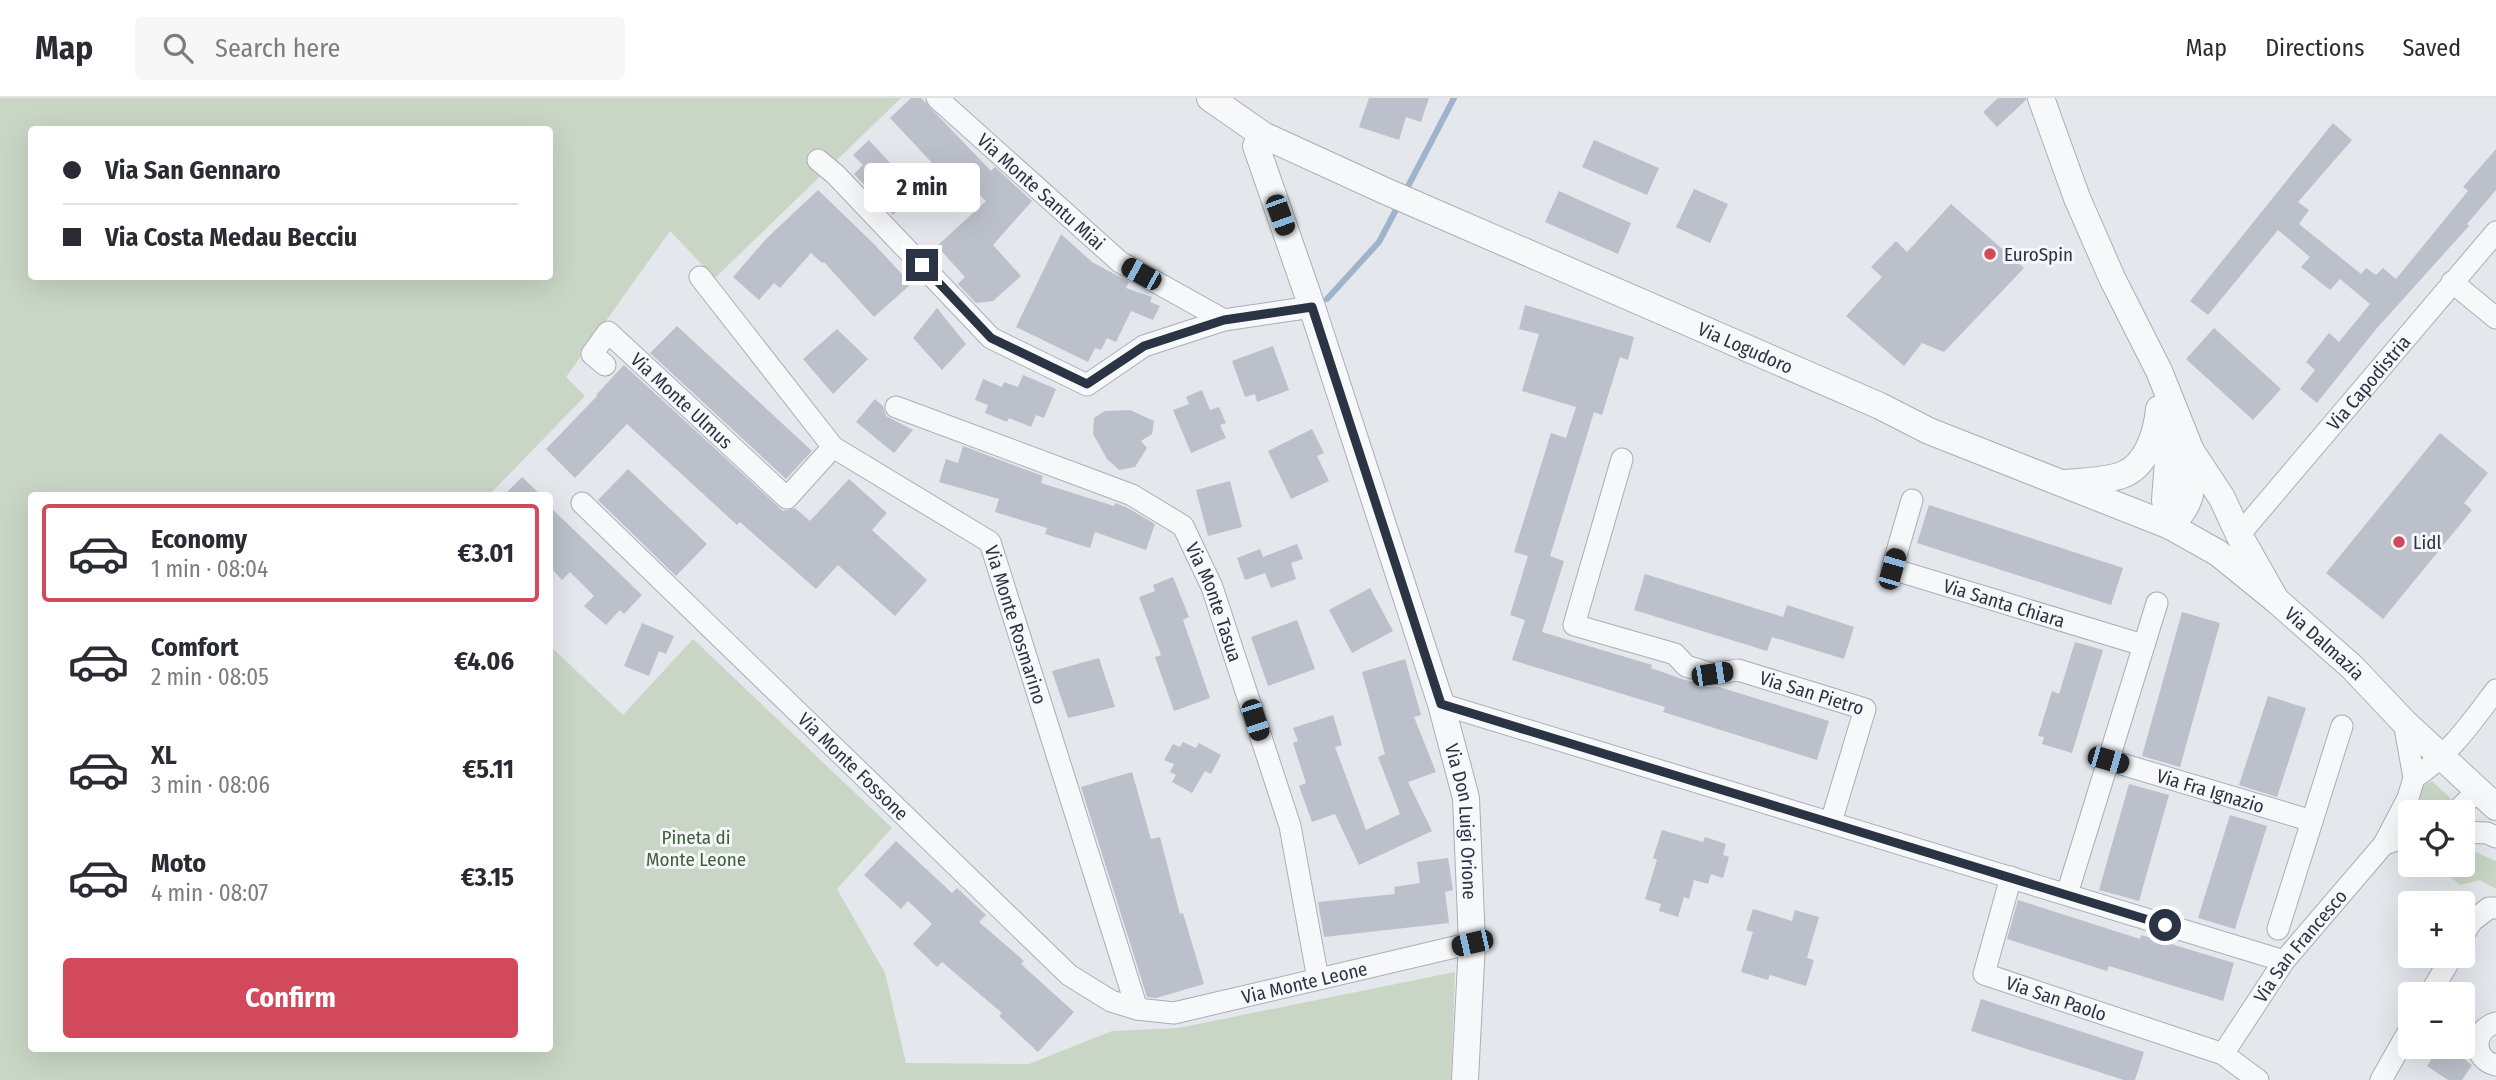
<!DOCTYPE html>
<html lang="en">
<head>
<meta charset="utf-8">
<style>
  body { margin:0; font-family:"Fira Sans Condensed",sans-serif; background:#f7f7f7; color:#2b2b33; height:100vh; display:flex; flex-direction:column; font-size:26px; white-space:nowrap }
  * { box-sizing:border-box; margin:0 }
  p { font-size:23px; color:#7c7c81 }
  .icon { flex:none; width:38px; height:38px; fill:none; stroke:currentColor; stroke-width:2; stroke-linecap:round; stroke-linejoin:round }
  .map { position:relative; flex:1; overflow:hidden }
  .sheet { position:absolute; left:28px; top:394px; width:525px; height:560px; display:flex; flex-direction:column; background:#fff; border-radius:7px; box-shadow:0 7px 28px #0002 }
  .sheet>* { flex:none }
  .banner { position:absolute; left:28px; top:28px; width:525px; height:154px; border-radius:7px; box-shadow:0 7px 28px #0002; display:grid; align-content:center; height:154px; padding:0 35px; background:#fff }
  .tools { position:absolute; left:2398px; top:702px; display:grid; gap:14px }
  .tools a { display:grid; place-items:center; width:77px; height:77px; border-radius:7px; background:#fff; box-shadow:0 7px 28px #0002; font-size:35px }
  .end { position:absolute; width:32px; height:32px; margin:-16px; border:9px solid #2b3445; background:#fff; box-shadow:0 0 0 4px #fff }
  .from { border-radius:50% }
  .bubble { position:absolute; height:49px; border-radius:7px; background:#fff; box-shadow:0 7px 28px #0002; font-size:23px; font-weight:700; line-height:49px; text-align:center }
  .car { position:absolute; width:21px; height:42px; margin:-21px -10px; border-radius:9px; box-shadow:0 0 5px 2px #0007; background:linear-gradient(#222 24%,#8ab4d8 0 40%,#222 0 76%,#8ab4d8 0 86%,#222 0) }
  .banner b { display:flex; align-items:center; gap:24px; height:66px; font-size:26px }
  .banner b+b { border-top:2px solid #e1e1e2 }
  .banner i { width:18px; height:18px; background:#2b2b33 }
  ul { padding:12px 0 0; list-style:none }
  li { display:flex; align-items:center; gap:21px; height:98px; margin:0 14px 10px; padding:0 21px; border:4px solid transparent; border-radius:7px }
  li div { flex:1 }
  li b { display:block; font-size:26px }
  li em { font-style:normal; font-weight:700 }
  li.on { border-color:#d1495b }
  li>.icon { width:63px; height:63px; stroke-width:1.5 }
  .button { display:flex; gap:14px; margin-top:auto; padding:14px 35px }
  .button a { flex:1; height:80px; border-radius:7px; background:#d1495b; color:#fff; font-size:28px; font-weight:700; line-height:80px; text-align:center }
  header { display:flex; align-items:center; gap:42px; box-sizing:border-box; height:98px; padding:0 35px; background:#fff; border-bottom:2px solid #e1e1e2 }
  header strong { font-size:33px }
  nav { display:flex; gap:38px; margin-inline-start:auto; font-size:24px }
  .search { width:490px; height:63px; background:#f7f7f7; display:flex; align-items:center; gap:18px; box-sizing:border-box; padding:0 24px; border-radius:7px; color:#7c7c81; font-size:26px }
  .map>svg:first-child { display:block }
</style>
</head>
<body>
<header>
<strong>Map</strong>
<div class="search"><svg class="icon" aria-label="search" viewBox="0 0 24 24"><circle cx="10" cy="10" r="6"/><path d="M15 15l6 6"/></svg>Search here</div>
<nav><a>Map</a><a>Directions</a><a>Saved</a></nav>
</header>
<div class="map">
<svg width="2496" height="982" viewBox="0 0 2496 982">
  <rect width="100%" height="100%" fill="#e4e7ec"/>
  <path fill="#c9d6c5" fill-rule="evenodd" d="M0 0H901L715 180 670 133 566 279 585 298 489 397H32V950H550V548L623 617 693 541 892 730 837 791 885 875 906 965 1029 966 1112 933 1178 930 1455 874 1451 982H0ZM32 32H550V178H32Z
    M2432 683 2453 703 2451 714 2420 713 2416 704 2421 689Z
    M2462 750 2469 751 2496 763V791L2480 782 2460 787 2439 769 2440 767 2462 766Z"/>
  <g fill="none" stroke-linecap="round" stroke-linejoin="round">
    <path stroke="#9fb4cc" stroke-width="6" d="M1404 96 1454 0
      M1327 201 1379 144 1399 106"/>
  </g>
  <path fill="#bbc0ca" d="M911 0H921L991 73 995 69 1032 103 993 147 1021 178 993 203 976 205 958 186 965 179 937 148 986 103 954 74 947 81 890 20Z
    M1369 0H1429L1421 24 1406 19 1399 42 1359 29Z
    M1998 0H2026V2L1997 29 1983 14Z
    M2333 25 2352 42 2298 104 2309 112 2299 126 2361 176 2366 170 2376 177 2383 170 2396 181 2468 93 2463 89 2496 51V92L2467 126 2469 128 2377 230 2317 305 2300 291 2315 272 2306 264 2329 235 2339 244 2370 206 2340 181 2330 192 2301 169 2310 159 2278 132 2208 217 2190 203Z
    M869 42 914 91 901 103 904 106 893 117 854 76 863 67 853 57Z
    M1594 42 1659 70 1647 97 1582 69Z
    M1694 91 1728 106 1710 145 1676 129Z
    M818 92 874 146 911 186 874 219 824 164 822 165 811 155 780 190 774 185 759 202 733 179 767 140Z
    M1559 93 1631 125 1618 156 1545 124Z
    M1951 106 2024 170 1944 254 1922 245 1904 268 1846 218 1882 179 1871 169 1896 143 1907 154Z
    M1061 136 1092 164 1129 184 1126 190 1152 199 1150 204 1160 208 1153 222 1131 213 1116 244 1107 240 1101 252 1095 250 1088 264 1016 229Z
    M1525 207 1634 239 1628 262 1620 259 1602 317 1594 314 1550 458 1564 463 1542 534 1652 567 1651 570 1682 581 1708 589H1719L1829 623 1817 662 1663 614 1665 609 1512 562 1525 522 1510 517 1528 458 1514 454 1551 335 1566 340 1576 309 1522 293 1539 236 1519 231Z
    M937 210 966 246 942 272 913 240Z
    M677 228 812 353 786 381 650 255Z
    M2214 230 2281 291 2253 322 2186 261Z
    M837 231 868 261 833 296 803 261Z
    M1273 248 1289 292 1257 304 1255 296 1245 299 1232 263Z
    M624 267 783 413 795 410 810 423 849 381 887 415 872 432 927 482 895 518 838 467 816 491 740 424 737 427 627 326 575 380 546 351 597 298 596 297Z
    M1023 277 1056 291 1044 320 1036 317 1031 329 1009 320 1007 324 985 315 988 307 975 302 983 281 1002 289 1004 284 1018 289Z
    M1202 292 1210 312 1219 309 1226 325 1220 327 1226 340 1191 355 1173 312 1189 306 1186 299Z
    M875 301 883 308 886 318 913 332 894 355 856 324Z
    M1130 312 1154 323 1152 336 1141 343 1147 350 1135 369 1119 372 1107 361 1093 336 1094 320 1105 313Z
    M1312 331 1324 355 1317 358 1329 383 1291 401 1268 353Z
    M2440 335 2488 375 2464 405 2472 412 2383 521 2326 475Z
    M963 348 1043 378 1041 385 1114 408 1115 405 1126 409 1155 426 1146 452 1095 434 1090 450 1045 436 1047 430 995 414 999 401 939 384 946 361 958 365Z
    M628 371 707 446 676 478 598 402Z
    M522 379 541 397H504Z
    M1230 383 1242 429 1208 438 1196 392Z
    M1929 407 2123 470 2111 507 1917 445Z
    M550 409 642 497 624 516 620 512 606 527 584 508 594 498 570 474 562 482 550 469Z
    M1297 446 1303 461 1291 465 1296 481 1271 490 1265 475 1245 482 1237 460 1260 451 1263 459Z
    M1645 476 1783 519 1787 507 1854 529 1844 561 1772 539 1767 553 1634 512Z
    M1173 479 1189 519 1183 522 1210 600 1174 613 1155 559 1161 557 1139 499 1155 493 1153 487Z
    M1370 490 1393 533 1352 555 1329 512Z
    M2182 514 2220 525 2180 669 2142 658Z
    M1297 522 1315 571 1268 588 1251 539Z
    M642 525 674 538 666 556 659 553 649 578 624 568Z
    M2075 544 2103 552 2072 655 2042 646 2044 639 2038 638 2052 593 2059 596Z
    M1099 560 1115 609 1068 620 1052 573Z
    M1405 561 1421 617 1414 619 1436 674 1408 684 1432 733 1359 767 1335 716 1312 724 1299 688 1306 685 1293 645 1298 643 1293 630 1333 617 1342 647 1335 649 1366 732 1400 716 1378 659 1385 656 1362 574Z
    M2268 598 2306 610 2277 699 2239 687Z
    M1183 644 1196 650 1199 645 1221 657 1211 676 1205 673 1192 695 1172 684 1176 677 1170 674 1174 666 1164 662 1173 646 1180 649Z
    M1132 674 1151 741 1160 739 1180 816 1183 815 1204 886 1156 900 1147 899 1081 689Z
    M2129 686 2169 697 2139 803 2099 792Z
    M2230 717 2267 728 2235 831 2198 820Z
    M1662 732 1703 744 1705 739 1726 746 1723 757 1729 759 1723 780 1711 776 1708 786 1694 782 1689 801 1684 799 1678 819 1659 813 1661 806 1645 801 1657 762 1653 760Z
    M896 743 952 795 957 790 986 817 979 824 1024 863 1021 866 1074 914 1038 954 999 918 1002 915 942 864 937 869 913 846 932 826 908 803 901 811 864 777Z
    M1448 760 1453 792 1445 794 1449 825 1324 839 1318 804 1395 796 1394 789 1420 785 1417 764Z
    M2018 802 2140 841 2141 837 2234 865 2223 903 2109 868 2107 873 2007 841Z
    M1753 811 1792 823 1795 812 1819 819 1807 860 1814 862 1806 888 1770 877 1768 882 1741 874 1753 834 1746 832Z
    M1981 901 2144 954 2135 982H2124L1971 933Z
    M2440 948H2453L2465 956 2463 960 2472 967 2462 982H2448L2427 968Z"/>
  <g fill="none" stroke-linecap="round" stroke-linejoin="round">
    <defs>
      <g id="minor">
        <path id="s1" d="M937 0 1120 164 1224 222"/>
        <path d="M818 62 835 76 991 240 1087 287 1144 248 1224 222 1312 209"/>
        <path id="s2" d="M700 179 833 349 990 444 1137 911"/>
        <path d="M2452 184 2496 220"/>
        <path id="s3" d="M605 267 592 256 608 234 787 400 833 349"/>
        <path id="s4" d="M896 309 1132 397 1183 428 1212 489 1290 728 1318 881"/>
        <path id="s5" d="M1622 361 1574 527 1675 556 1686 568 1712 576 1738 572 1865 611 1831 724"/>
        <path id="s6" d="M1912 402 1892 471 2143 547"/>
        <path id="s7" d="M582 405 1069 877 1111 903 1137 911 1174 915 1472 845"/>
        <path id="s8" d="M2239 437 2496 134"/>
        <path d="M1441 606 2284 863"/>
        <path id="s9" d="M2108 662 2312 723"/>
        <path d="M2414 680C2449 657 2471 625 2496 592"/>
        <path d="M2456 714 2478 692"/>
        <path d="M2462 734 2487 735 2496 739"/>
        <path d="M2384 746 2410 738"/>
        <path id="s10" d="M2011 779 1984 876 2223 956 2258 982"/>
        <path d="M2067 796 2157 505"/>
        <path d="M2278 831 2342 628"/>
        <path d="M2462 839 2472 823 2489 810H2496"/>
        <path d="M2430 896 2452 858"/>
        <path d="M2496 925C2473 931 2471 961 2496 967"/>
        <path id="s11" d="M2223 956 2284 863 2384 746 2408 700 2414 680 2404 624"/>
        <path d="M2381 982 2410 931"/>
      </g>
      <g id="tertiary">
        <path id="s12" d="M1210 0 1263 37 1383 92 1880 308 1929 333 2170 428 2218 455 2276 502"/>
        <path id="s13" d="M2041 0 2077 100 2112 180 2159 273 2191 353 2222 400 2239 437 2276 502 2352 569 2404 624 2496 709"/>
        <path id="s14" d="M1263 37 1256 48 1312 209 1441 606 1466 700 1472 845 1465 982"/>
        <path d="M2163 316 2170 336 2165 402 2170 428"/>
        <path d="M2066 385C2084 383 2106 383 2122 377 2147 368 2157 334 2159 311"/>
        <path d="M2170 428C2196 402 2192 388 2191 353"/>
      </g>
    </defs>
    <use href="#minor" stroke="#a9aeb7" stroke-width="23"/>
    <use href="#tertiary" stroke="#a9aeb7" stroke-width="28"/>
    <use href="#minor" stroke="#f7f8fa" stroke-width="21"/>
    <use href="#tertiary" stroke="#f7f8fa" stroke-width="26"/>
  </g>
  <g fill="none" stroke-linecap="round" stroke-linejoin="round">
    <path stroke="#2b3445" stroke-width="9" d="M922 167 991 240 1087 286 1144 248 1224 222 1312 209 1441 606 2165 827"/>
  </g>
  <g fill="#d1495b" stroke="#f4f6f9" stroke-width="2.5">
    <circle cx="1990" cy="156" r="7"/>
    <circle cx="2399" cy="444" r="7"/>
  </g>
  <g text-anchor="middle" stroke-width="6" stroke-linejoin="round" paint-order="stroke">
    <g font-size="19" fill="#2b3445" stroke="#f4f6f9">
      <text dy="7" stroke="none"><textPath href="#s1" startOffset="140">Via Monte Santu Miai</textPath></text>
      <text dy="7" stroke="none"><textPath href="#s12" startOffset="592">Via Logudoro</textPath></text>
      <text dy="7" stroke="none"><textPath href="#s8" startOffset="200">Via Capodistria</textPath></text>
      <text dy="7" stroke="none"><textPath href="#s3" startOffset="145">Via Monte Ulmus</textPath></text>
      <text dy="7" stroke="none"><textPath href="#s4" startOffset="394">Via Monte Tasua</textPath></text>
      <text dy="7" stroke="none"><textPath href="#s6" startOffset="189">Via Santa Chiara</textPath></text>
      <text dy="7" stroke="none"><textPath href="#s2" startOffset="486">Via Monte Rosmarino</textPath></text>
      <text dy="7" stroke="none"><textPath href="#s13" startOffset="621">Via Dalmazia</textPath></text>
      <text dy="7" stroke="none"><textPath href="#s5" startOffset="425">Via San Pietro</textPath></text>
      <text dy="7" stroke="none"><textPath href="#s7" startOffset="378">Via Monte Fossone</textPath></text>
      <text dy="7" stroke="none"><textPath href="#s9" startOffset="107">Via Fra Ignazio</textPath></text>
      <text dy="7" stroke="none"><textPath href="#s14" startOffset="721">Via Don Luigi Orione</textPath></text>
      <text dy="7" stroke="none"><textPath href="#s11" startOffset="133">Via San Francesco</textPath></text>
      <text dy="7" stroke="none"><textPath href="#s7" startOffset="926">Via Monte Leone</textPath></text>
      <text dy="7" stroke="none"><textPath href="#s10" startOffset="177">Via San Paolo</textPath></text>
    </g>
    <g font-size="19" fill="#2b3445" stroke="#f4f6f9" text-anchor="start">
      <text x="2004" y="163">EuroSpin</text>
      <text x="2413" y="451">Lidl</text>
    </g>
    <g font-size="19" fill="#3f6138" stroke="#f4f6f9">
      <text x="696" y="746">Pineta di<tspan x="696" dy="22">Monte Leone</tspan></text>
    </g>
  </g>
</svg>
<div class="tools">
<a><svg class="icon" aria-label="locate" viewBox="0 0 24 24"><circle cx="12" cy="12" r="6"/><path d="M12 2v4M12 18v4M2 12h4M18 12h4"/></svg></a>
<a>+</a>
<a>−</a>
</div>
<i class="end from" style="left:2165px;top:827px"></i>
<i class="end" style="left:922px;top:167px"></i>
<div class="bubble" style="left:864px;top:65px;width:116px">2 min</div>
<i class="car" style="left:1280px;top:117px;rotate:160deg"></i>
<i class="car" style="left:1141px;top:176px;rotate:299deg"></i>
<i class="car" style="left:1892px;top:471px;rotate:16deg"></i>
<i class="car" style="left:1712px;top:576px;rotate:81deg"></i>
<i class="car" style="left:1255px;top:622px;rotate:162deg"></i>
<i class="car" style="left:2108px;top:662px;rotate:106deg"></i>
<i class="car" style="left:1472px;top:845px;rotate:257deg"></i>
<div class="banner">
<b><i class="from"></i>Via San Gennaro</b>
<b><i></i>Via Costa Medau Becciu</b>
</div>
<section class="sheet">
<ul>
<li class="on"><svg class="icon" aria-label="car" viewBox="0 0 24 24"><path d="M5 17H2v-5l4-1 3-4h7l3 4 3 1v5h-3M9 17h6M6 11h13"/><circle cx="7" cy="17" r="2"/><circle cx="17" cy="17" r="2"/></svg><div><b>Economy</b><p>1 min · 08:04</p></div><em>€3.01</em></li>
<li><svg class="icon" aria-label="car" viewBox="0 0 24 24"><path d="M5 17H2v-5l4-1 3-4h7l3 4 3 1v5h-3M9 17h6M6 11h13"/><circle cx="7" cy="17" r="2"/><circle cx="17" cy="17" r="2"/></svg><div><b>Comfort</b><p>2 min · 08:05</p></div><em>€4.06</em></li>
<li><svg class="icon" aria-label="car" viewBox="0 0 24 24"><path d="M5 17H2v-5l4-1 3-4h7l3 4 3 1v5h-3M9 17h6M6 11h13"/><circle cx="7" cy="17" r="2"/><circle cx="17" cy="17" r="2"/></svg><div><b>XL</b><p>3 min · 08:06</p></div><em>€5.11</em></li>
<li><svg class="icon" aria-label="car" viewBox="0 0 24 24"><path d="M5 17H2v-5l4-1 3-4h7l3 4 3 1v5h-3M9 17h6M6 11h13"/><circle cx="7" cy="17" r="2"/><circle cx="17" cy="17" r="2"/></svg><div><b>Moto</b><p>4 min · 08:07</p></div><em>€3.15</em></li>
</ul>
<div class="button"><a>Confirm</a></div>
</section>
</div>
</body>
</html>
